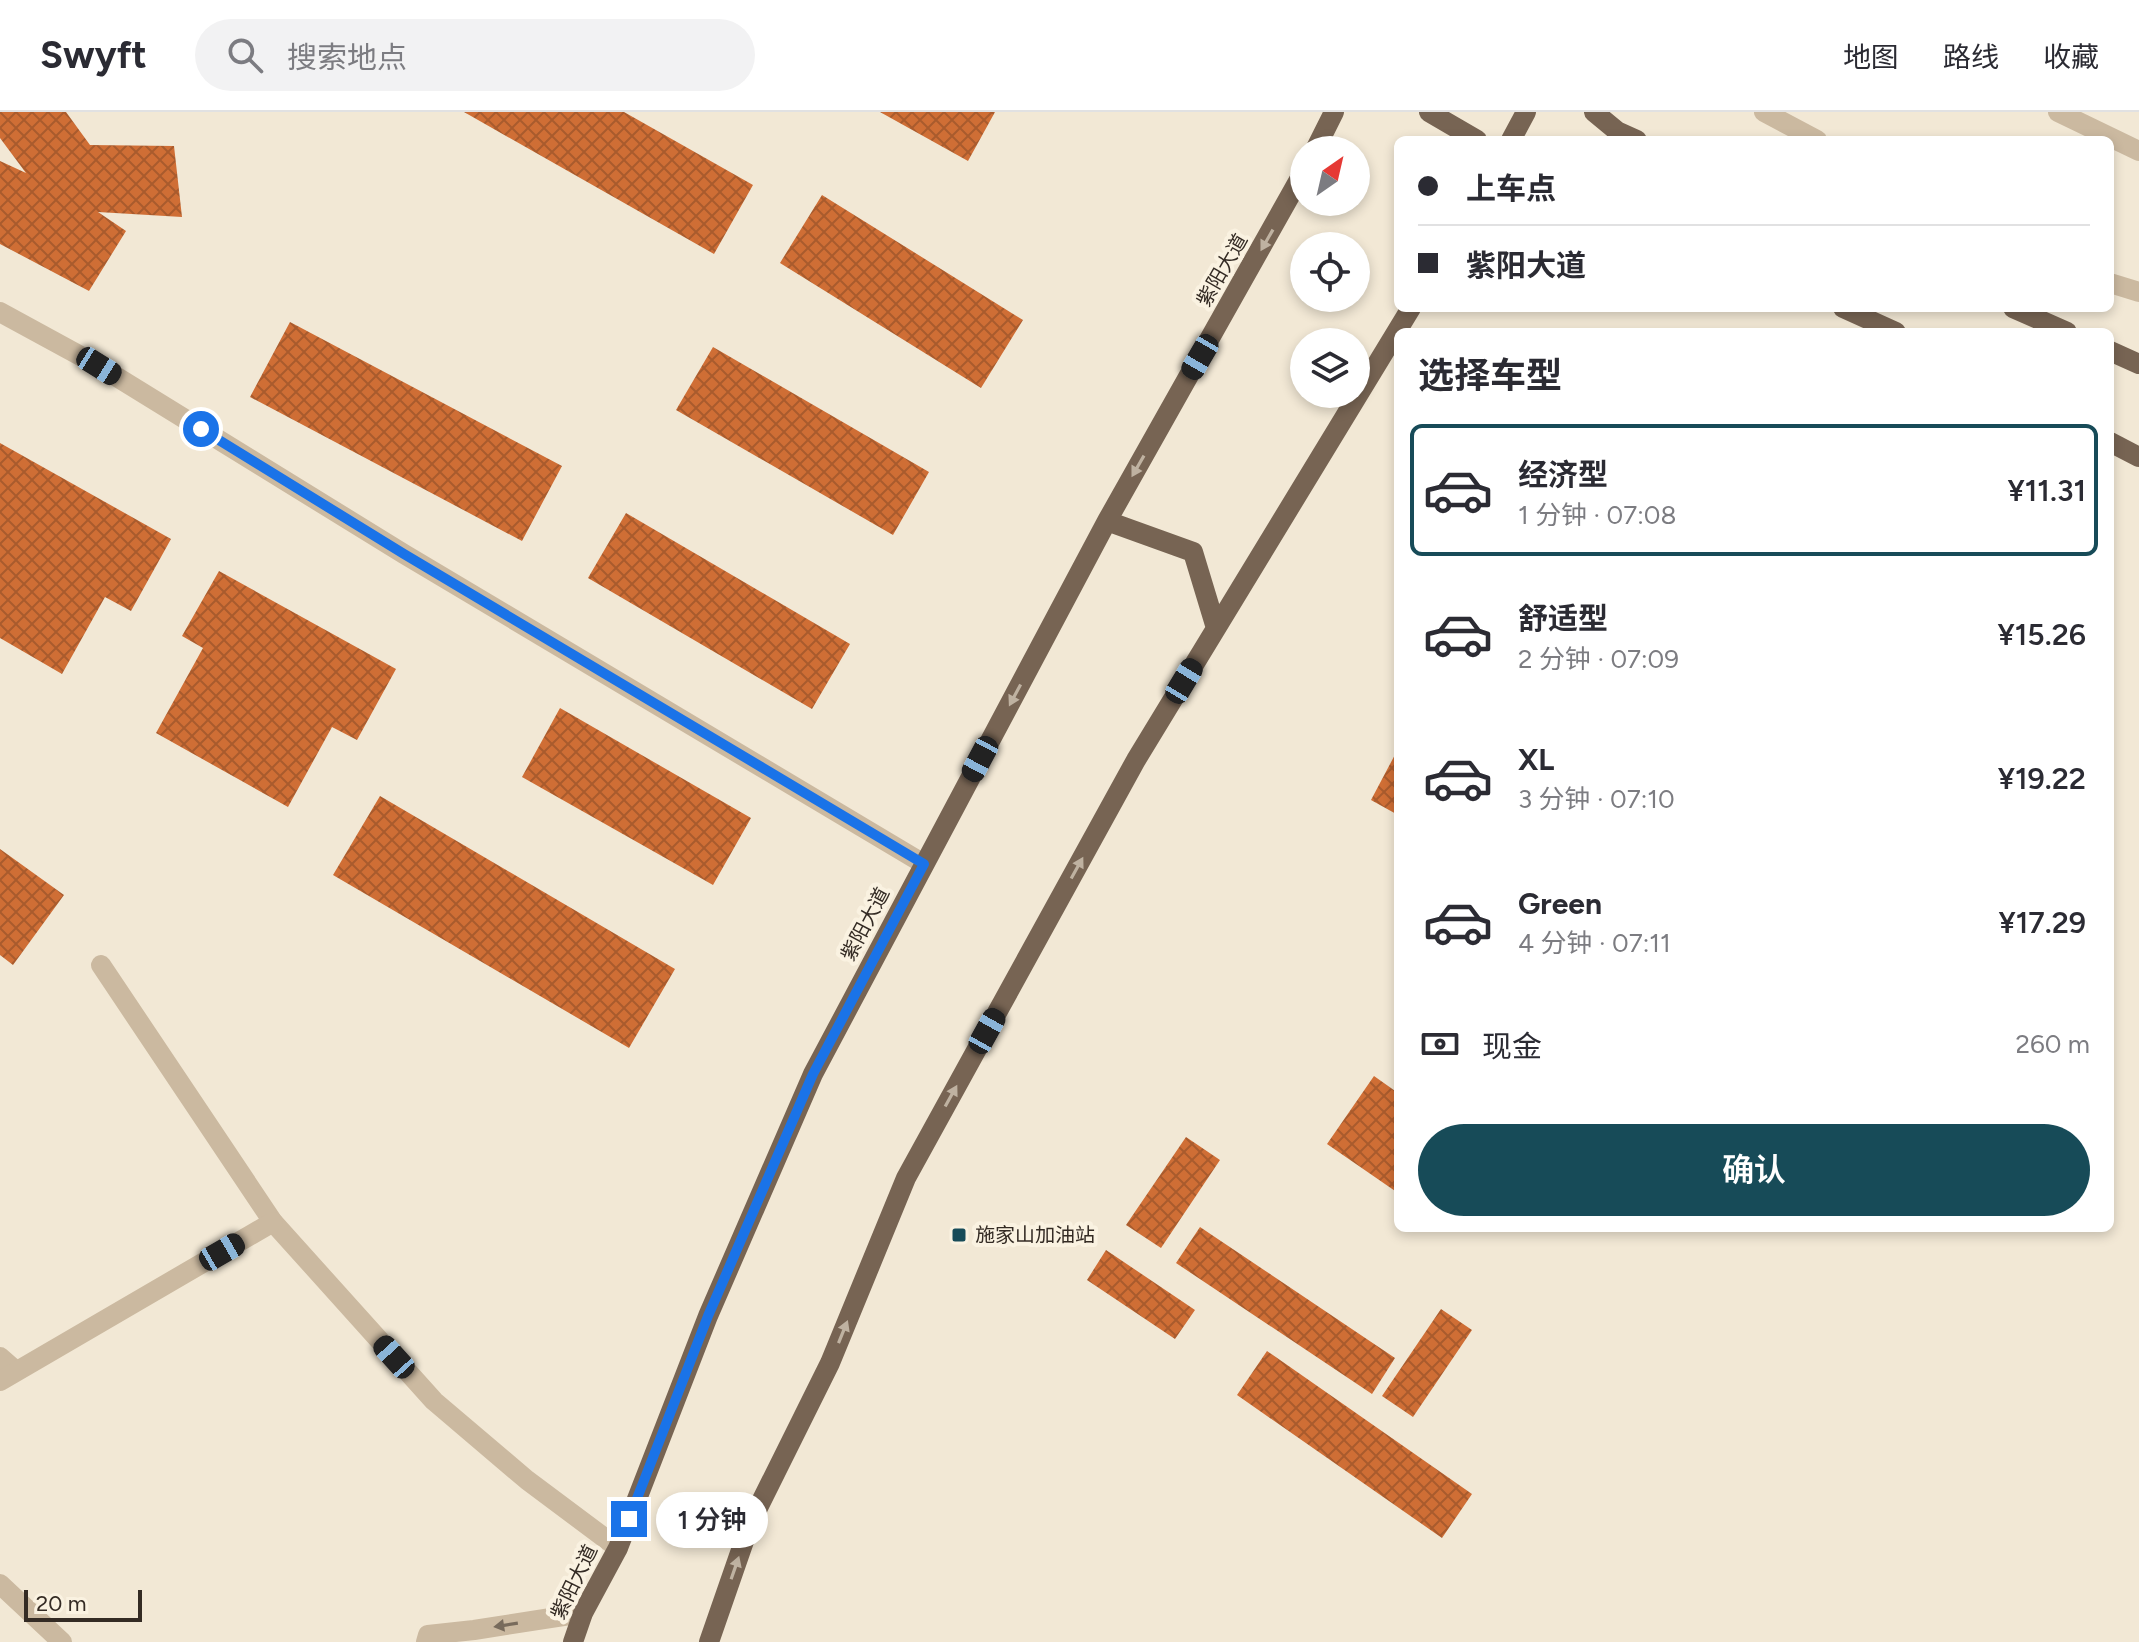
<!DOCTYPE html>
<html lang="zh">
<head>
<meta charset="utf-8">
<style>
  body { margin:0; font-family:Figtree,"Noto Sans SC",sans-serif; background:#f2f2f3; color:#2b2b33; height:100vh; display:flex; flex-direction:column; font-size:30px; white-space:nowrap }
  * { box-sizing:border-box; margin:0 }
  p { font-size:26px; color:#7c7c81 }
  .icon { flex:none; width:44px; height:44px; fill:none; stroke:currentColor; stroke-width:2; stroke-linecap:round; stroke-linejoin:round }
  .map { position:relative; flex:1; overflow:hidden }
  .sheet { position:absolute; left:1394px; top:216px; width:720px; height:904px; display:flex; flex-direction:column; background:#fff; border-radius:12px; box-shadow:0 4px 12px #0003 }
  .sheet>* { flex:none }
  .guide { position:absolute; left:1394px; top:24px; width:720px; height:176px; border-radius:12px; box-shadow:0 4px 12px #0003; display:grid; align-content:center; height:176px; padding:0 24px; background:#fff }
  .needle { width:52px; rotate:34deg }
  .fabs { position:absolute; left:1290px; top:24px; display:grid; gap:16px }
  .fabs a { display:grid; place-items:center; width:80px; height:80px; border-radius:50%; background:#fff; box-shadow:0 4px 12px #0003; font-size:40px }
  .scale { position:absolute; left:24px; bottom:20px; width:118px; box-sizing:border-box; padding-left:8px; border:4px solid #342b24; border-top:0; font-size:22px; line-height:28px; white-space:nowrap; color:#342b24; -webkit-text-stroke:6px #faf2e1; paint-order:stroke }
  .end { position:absolute; width:36px; height:36px; margin:-18px; border:10px solid #1a73e8; background:#fff; box-shadow:0 0 0 4px #fff }
  .from { border-radius:50% }
  .bubble { position:absolute; height:56px; border-radius:28px; background:#fff; box-shadow:0 4px 12px #0003; font-size:26px; font-weight:600; line-height:56px; text-align:center }
  .car { position:absolute; width:24px; height:48px; margin:-24px -12px; border-radius:10px; box-shadow:0 0 6px 2px #0007; background:linear-gradient(#222 24%,#8ab4d8 0 40%,#222 0 76%,#8ab4d8 0 86%,#222 0) }
  .guide b { display:flex; align-items:center; gap:28px; height:76px; font-size:30px }
  .guide b+b { border-top:2px solid #e1e1e2 }
  .guide i { width:20px; height:20px; background:#2b2b33 }
  ul { padding:0; list-style:none }
  li { display:flex; align-items:center; gap:24px; height:132px; margin:0 16px 12px; padding:0 8px; border:4px solid transparent; border-radius:12px }
  li div { flex:1 }
  li b { display:block; font-size:30px }
  li em { font-style:normal; font-weight:600 }
  li.on { border-color:#174b58 }
  li>.icon { width:72px; height:72px; stroke-width:1.5 }
  h2 { padding:0 24px; font-size:36px; line-height:96px }
  .pay { display:flex; align-items:center; gap:20px; height:88px; padding:0 24px; font-size:30px }
  .pay p { margin-inline-start:auto }
  .action { display:flex; gap:16px; margin-top:auto; padding:16px 24px }
  .action a { flex:1; height:92px; border-radius:48px; background:#174b58; color:#fff; font-size:32px; font-weight:600; line-height:92px; text-align:center }
  header { display:flex; align-items:center; gap:48px; box-sizing:border-box; height:112px; padding:0 40px; background:#fff; border-bottom:2px solid #e1e1e2 }
  header strong { font-size:38px }
  nav { display:flex; gap:44px; margin-inline-start:auto; font-size:28px }
  .search { width:560px; height:72px; background:#f2f2f3; display:flex; align-items:center; gap:20px; box-sizing:border-box; padding:0 28px; border-radius:44px; color:#7c7c81; font-size:30px }
  .map>svg:first-child { display:block }
</style>
</head>
<body>
<header>
<strong>Swyft</strong>
<div class="search"><svg class="icon" aria-label="search" viewBox="0 0 24 24"><circle cx="10" cy="10" r="6"/><path d="M15 15l6 6"/></svg>搜索地点</div>
<nav><a>地图</a><a>路线</a><a>收藏</a></nav>
</header>
<div class="map">
<svg width="2139" height="1530" viewBox="0 0 2139 1530">
  <defs>
    <pattern id="building-cross-hatch" width="8" height="8" patternUnits="userSpaceOnUse" patternTransform="scale(2)"><rect width="8" height="8" fill="#cf6e35"/><path d="M0 0l8 8M0 8l8-8" fill="none" stroke="#a95b2d"/></pattern>
  </defs>
  <rect width="100%" height="100%" fill="#f2e8d5"/>
  <path fill="url(#building-cross-hatch)" d="M0 0H66L90 33 174 34 182 105 98 100 126 119 89 179 0 132V49L26 61 0 26Z
    M464 0H624L753 73 714 142Z
    M880 0H995L968 49Z
    M822 83 1023 208 981 276 780 151Z
    M290 210 562 354 522 429 250 285Z
    M713 235 929 360 893 423 676 298Z
    M0 331 171 427 131 499 105 485 62 562 0 526Z
    M626 401 850 532 812 597 588 466Z
    M219 459 396 557 357 628 332 615 288 695 156 621 203 536 182 524Z
    M560 596 751 706 713 773 522 665Z
    M1398 637V703L1371 688Z
    M380 684 675 857 629 936 333 763Z
    M0 737 64 783 13 853 0 843Z
    M1374 964 1398 981V1081L1327 1032Z
    M1186 1025 1220 1048 1161 1136 1126 1113Z
    M1200 1115 1395 1246 1372 1282 1176 1151Z
    M1106 1138 1195 1198 1175 1227 1087 1168Z
    M1441 1197 1472 1218 1413 1305 1382 1284Z
    M1267 1239 1472 1382 1442 1426 1237 1283Z"/>
  <g fill="none" stroke-linecap="round" stroke-linejoin="round">
    <path stroke="#cbb9a0" stroke-width="20" d="M1764 0 1817 28
      M2110 171 2139 180
      M101 853 273 1110 434 1289 527 1368 618 1436
      M0 1245 16 1259
      M0 1472 62 1530
      M426 1530 428 1523 474 1518 583 1501"/>
    <path stroke="#cbb9a0" stroke-width="20" d="M2058 0 2139 39
      M0 200 99 254 404 442 924 752
      M0 1269 273 1110"/>
    <path stroke="#776453" stroke-width="20" d="M1429 0 1477 28
      M1594 0 1617 19 1637 28
      M1511 28 1526 0
      M1315 38 1334 0
      M1843 196 1896 220
      M2013 196 2067 220
      M2110 239 2139 252
      M2110 330 2139 345
      M1107 409 1193 440 1216 516
      M573 1530 583 1501 618 1436 708 1204 813 962 1107 409 1304 59
      M709 1530 750 1412 830 1251 906 1066 1136 648 1411 196"/>
  </g>
  <defs><path id="oneway-solid" d="M-6-.8H1V-3.2L6.5 0L1 3.2V.8H-6Z" transform="scale(2)"/></defs>
  <g fill="#bfb2a1">
    <use href="#oneway-solid" transform="translate(1267 128) rotate(120)"/>
    <use href="#oneway-solid" transform="translate(1138 354) rotate(120)"/>
    <use href="#oneway-solid" transform="translate(1015 583) rotate(118)"/>
    <use href="#oneway-solid" transform="translate(1077 756) rotate(-61)"/>
    <use href="#oneway-solid" transform="translate(951 984) rotate(-61)"/>
    <use href="#oneway-solid" transform="translate(843 1220) rotate(-68)"/>
    <use href="#oneway-solid" transform="translate(735 1456) rotate(-71)"/>
  </g>
  <use fill="#786b5c" href="#oneway-solid" transform="translate(506 1513) rotate(171)"/>
  <g fill="none" stroke-linecap="round" stroke-linejoin="round">
    <path stroke="#1a73e8" stroke-width="10" d="M201 317 404 442 924 752 813 962 708 1204 629 1407"/>
  </g>
  <rect fill="#174b58" stroke="#faf2e1" stroke-width="3" x="951" y="1115" width="16" height="16" rx="4"/>
  <g text-anchor="middle" stroke-width="8" stroke-linejoin="round" paint-order="stroke">
    <g font-size="20" fill="#342b24" stroke="#faf2e1">
      <text transform="translate(1222 158) rotate(-60)" y="7">紫阳大道</text>
      <text transform="translate(865 812) rotate(-62)" y="7">紫阳大道</text>
      <text transform="translate(574 1470) rotate(-64)" y="7">紫阳大道</text>
    </g>
    <g font-size="20" fill="#342b24" stroke="#faf2e1" text-anchor="start">
      <text x="975" y="1130">施家山加油站</text>
    </g>
  </g>
</svg>
<div class="fabs">
<a><svg class="needle" viewBox="-14 -14 28 28"><path d="M0-13l5 13h-10z" fill="#e53935"/><path d="M0 13l5-13h-10z" fill="#7c7c81"/></svg></a>
<a><svg class="icon" aria-label="locate" viewBox="0 0 24 24"><circle cx="12" cy="12" r="6"/><path d="M12 2v4M12 18v4M2 12h4M18 12h4"/></svg></a>
<a><svg class="icon" aria-label="layers" viewBox="0 0 24 24"><path d="M12 4l9 5-9 5-9-5zM3 14l9 5 9-5"/></svg></a>
</div>
<div class="scale">20 m</div>
<i class="end from" style="left:201px;top:317px"></i>
<i class="end" style="left:629px;top:1407px"></i>
<div class="bubble" style="left:656px;top:1380px;width:112px">1 分钟</div>
<i class="car" style="left:1200px;top:245px;rotate:210deg"></i>
<i class="car" style="left:99px;top:254px;rotate:122deg"></i>
<i class="car" style="left:1184px;top:569px;rotate:31deg"></i>
<i class="car" style="left:980px;top:647px;rotate:208deg"></i>
<i class="car" style="left:987px;top:919px;rotate:29deg"></i>
<i class="car" style="left:222px;top:1140px;rotate:60deg"></i>
<i class="car" style="left:394px;top:1245px;rotate:318deg"></i>
<div class="guide">
<b><i class="from"></i>上车点</b>
<b><i></i>紫阳大道</b>
</div>
<section class="sheet">
<h2>选择车型</h2>
<ul>
<li class="on"><svg class="icon" aria-label="car" viewBox="0 0 24 24"><path d="M5 17H2v-5l4-1 3-4h7l3 4 3 1v5h-3M9 17h6M6 11h13"/><circle cx="7" cy="17" r="2"/><circle cx="17" cy="17" r="2"/></svg><div><b>经济型</b><p>1 分钟 · 07:08</p></div><em>¥11.31</em></li>
<li><svg class="icon" aria-label="car" viewBox="0 0 24 24"><path d="M5 17H2v-5l4-1 3-4h7l3 4 3 1v5h-3M9 17h6M6 11h13"/><circle cx="7" cy="17" r="2"/><circle cx="17" cy="17" r="2"/></svg><div><b>舒适型</b><p>2 分钟 · 07:09</p></div><em>¥15.26</em></li>
<li><svg class="icon" aria-label="car" viewBox="0 0 24 24"><path d="M5 17H2v-5l4-1 3-4h7l3 4 3 1v5h-3M9 17h6M6 11h13"/><circle cx="7" cy="17" r="2"/><circle cx="17" cy="17" r="2"/></svg><div><b>XL</b><p>3 分钟 · 07:10</p></div><em>¥19.22</em></li>
<li><svg class="icon" aria-label="car" viewBox="0 0 24 24"><path d="M5 17H2v-5l4-1 3-4h7l3 4 3 1v5h-3M9 17h6M6 11h13"/><circle cx="7" cy="17" r="2"/><circle cx="17" cy="17" r="2"/></svg><div><b>Green</b><p>4 分钟 · 07:11</p></div><em>¥17.29</em></li>
</ul>
<div class="pay"><svg class="icon" aria-label="cash" viewBox="0 0 24 24"><path d="M3 7h18v10H3z"/><circle cx="12" cy="12" r="2"/></svg>现金<p>260 m</p></div>
<div class="action"><a>确认</a></div>
</section>
</div>
</body>
</html>
